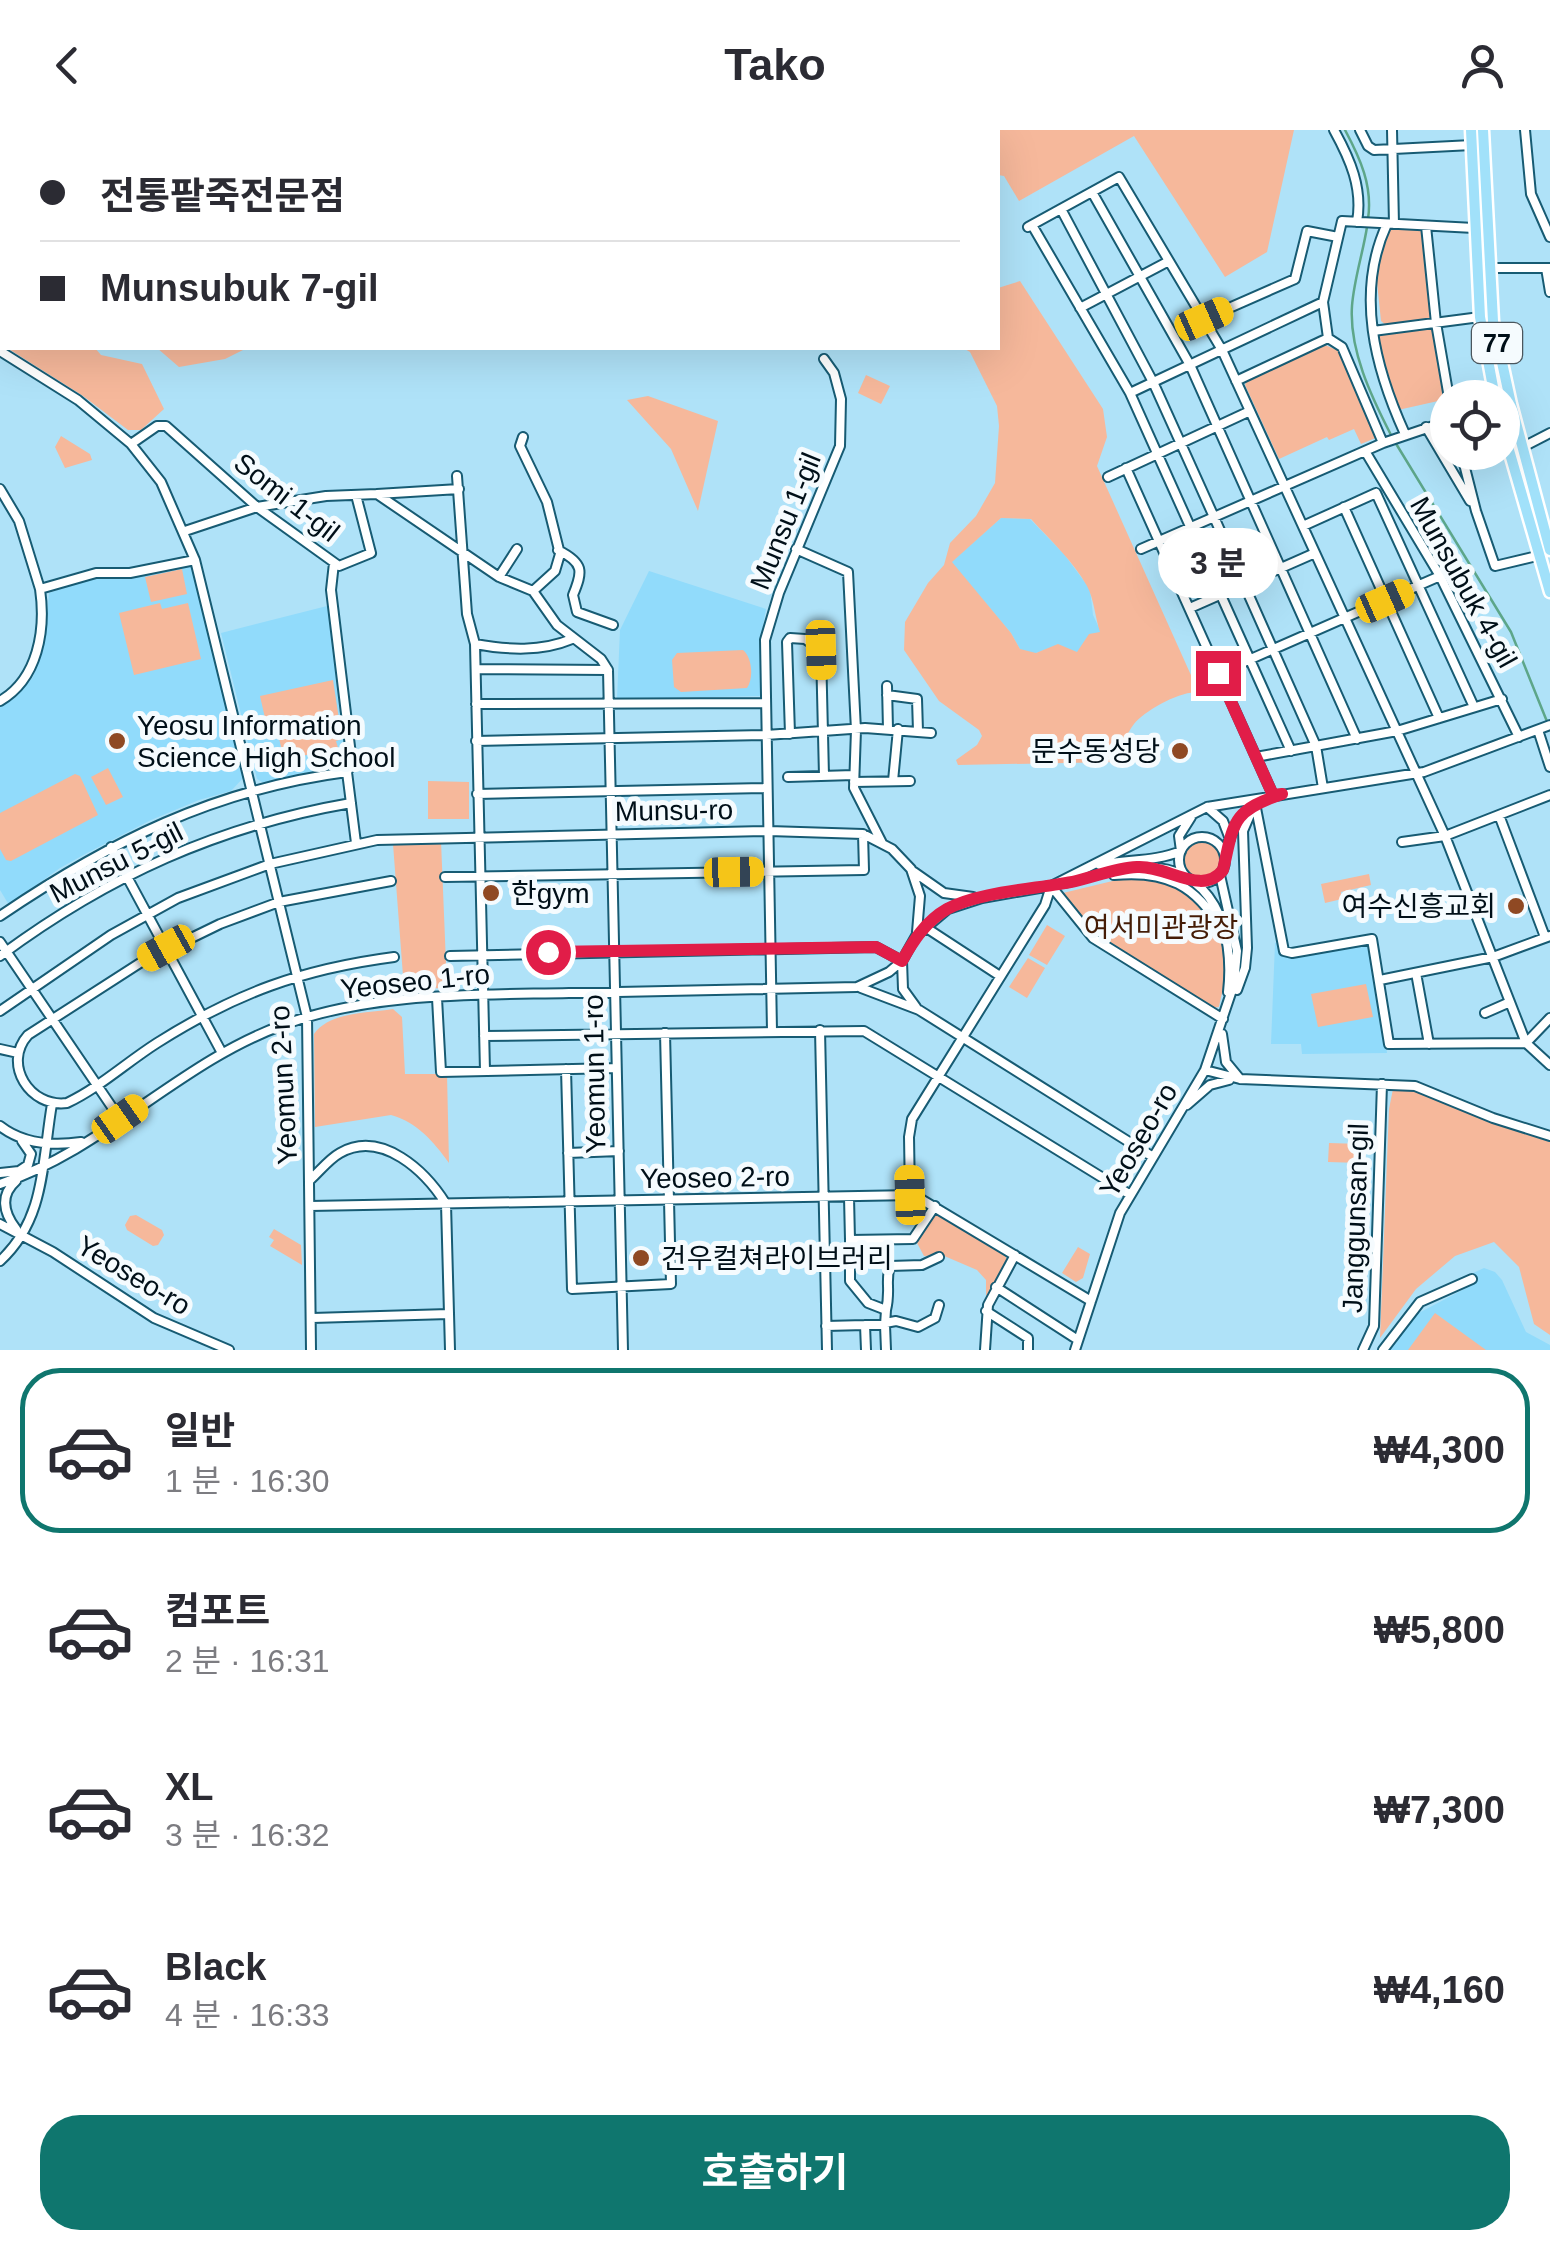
<!DOCTYPE html>
<html lang="ko">
<head>
<meta charset="utf-8">
<style>
  body { margin:0; font-family:Helvetica,"Noto Sans KR",sans-serif; background:#f7f7f7; color:#2b2b33; height:100vh; display:flex; flex-direction:column; font-size:38px; white-space:nowrap }
  * { box-sizing:border-box; margin:0 }
  p { font-size:32px; color:#7c7c81 }
  .icon { flex:none; width:55px; height:55px; fill:none; stroke:currentColor; stroke-width:2; stroke-linecap:round; stroke-linejoin:round }
  .map { position:relative; height:1220px; overflow:hidden }
  .panel { display:flex; flex-direction:column; background:#fff; flex:1 }
  .panel>* { flex:none }
  .banner { position:absolute; left:0px; top:0px; width:1000px; height:220px; box-shadow:0 10px 40px #0002; display:grid; align-content:center; height:220px; padding:0 40px; background:#fff }
  .controls { position:absolute; left:1430px; top:250px; display:grid; gap:20px }
  .controls a { display:grid; place-items:center; width:90px; height:90px; border-radius:50%; background:#fff; box-shadow:0 10px 40px #0002; font-size:50px }
  .end { position:absolute; width:45px; height:45px; margin:-22px; border:12px solid #e11d48; background:#fff; box-shadow:0 0 0 5px #fff }
  .from { border-radius:50% }
  .bubble { position:absolute; height:70px; border-radius:35px; background:#fff; box-shadow:0 10px 40px #0002; font-size:32px; font-weight:700; line-height:70px; text-align:center }
  .car { position:absolute; width:30px; height:60px; margin:-30px -15px; border-radius:12px; box-shadow:0 0 8px 2px #0007; background:linear-gradient(#f5c518 24%,#345 0 40%,#f5c518 0 76%,#345 0 86%,#f5c518 0) }
  .banner b { display:flex; align-items:center; gap:35px; height:95px; font-size:38px }
  .banner b+b { border-top:2px solid #e1e1e2 }
  .banner i { width:25px; height:25px; background:#2b2b33 }
  ul { padding:18px 0 0; list-style:none }
  li { display:flex; align-items:center; gap:30px; height:165px; margin:0 20px 15px; padding:0 20px; border:5px solid transparent; border-radius:40px }
  li div { flex:1 }
  li b { display:block; font-size:38px }
  li em { font-style:normal; font-weight:700 }
  li.current { border-color:#0f766e }
  li>.icon { width:90px; height:90px; stroke-width:1.5 }
  .primary-button { display:flex; gap:20px; margin-top:auto; padding:20px 40px }
  .primary-button a { flex:1; height:115px; border-radius:40px; background:#0f766e; color:#fff; font-size:40px; font-weight:700; line-height:115px; text-align:center }
  header { display:flex; justify-content:space-between; align-items:center; height:130px; padding:0 40px; background:#fff; font-size:45px; font-weight:700 }
  .map>svg:first-child { display:block }
</style>
</head>
<body>
<header><svg class="icon" aria-label="back" viewBox="0 0 24 24"><path d="M15 5l-7 7 7 7"/></svg>Tako<svg class="icon" aria-label="person" viewBox="0 0 24 24"><circle cx="12" cy="8" r="4"/><path d="M4 21q1-7 8-7t8 7"/></svg></header>
<div class="map">
<svg width="1550" height="1220" viewBox="0 0 1550 1220">
  <rect width="100%" height="100%" fill="#afe2f8"/>
  <path fill="#91dbfb" d="M1001 388 1030 389 1064 424 1090 459 1093 485 1101 502 1077 523 1058 515 1036 523H1026L1020 519 1011 503 951 432Z
    M191 435 244 647 231 661 199 670 151 690 87 723 60 738 9 775 0 760V576L16 567 33 547 46 499 49 463 91 448H125Z
    M649 441 766 479 761 508 760 566 617 569 620 500Z
    M331 475 349 633 264 653 257 649 221 503Z
    M1369 811 1379 858 1387 923 1302 924 1301 914H1271L1275 813 1278 812 1283 827Z
    M1484 1138 1495 1142 1502 1150 1526 1202 1550 1215V1220H1389L1413 1186 1472 1155 1471 1144Z"/>
  <path fill="#f6b89b" fill-rule="evenodd" d="M74 0H851L854 2H74Z
    M939 0H1294L1267 122 1225 147 1134 6 1019 71 1004 46 998 45V2Z
    M1390 99H1419L1423 102 1433 184 1430 188 1387 196 1381 191 1375 133Z
    M1020 151 1103 279 1107 307 1097 336 1199 563C1183 559 1144 581 1134 594 1126 604 1121 621 1116 632L958 635 956 630 977 615 982 606 979 600 939 571 904 520 905 492 928 453 944 435 950 413 976 386 995 353 999 296 997 276 970 222 963 218H998V158ZM1001 388 1031 389C1050 410 1073 431 1087 456 1094 469 1095 487 1100 502L1089 504 1077 522 1058 514 1036 523 1020 519 1011 503 952 432Z
    M1430 196 1435 199 1447 269 1398 280 1387 252 1378 208 1382 204Z
    M1323 214 1339 221 1378 307 1361 314 1354 299 1329 310 1327 307 1279 329 1245 255 1247 250Z
    M7 218H95L101 225 142 234 164 279 141 300H128L83 266Z
    M157 218H247L225 229 179 237Z
    M866 245 890 256 881 274 858 263Z
    M648 266 718 291 698 381 671 319 627 270Z
    M61 306 90 324 92 330 65 338 55 317Z
    M182 439 187 464 151 472 145 447Z
    M160 473 162 479 188 473 201 529 134 545 119 483Z
    M743 520C752 527 754 548 747 558L681 562 674 557 672 530 677 523Z
    M333 550 342 609 336 611 338 618 284 630 274 586 265 588 260 566Z
    M108 638 123 667 106 675 91 647Z
    M75 644 80 646 98 685 11 731 6 730 0 719V683Z
    M428 651 469 652V689H428Z
    M441 711 447 858 404 859 393 714Z
    M1184 730a18 18 0 1 1 36 0a18 18 0 1 1-36 0Z
    M1369 744 1371 755 1341 762 1342 769 1325 773 1321 754Z
    M1129 747C1179 748 1227 784 1226 839 1226 851 1221 865 1219 877L1212 878 1093 801 1063 763Z
    M1047 795 1065 806 1047 835 1029 825Z
    M1028 828 1045 838 1027 868 1009 857Z
    M1366 854 1373 887 1318 897 1311 864Z
    M393 879 402 887 405 944H447L449 1033C434 1012 417 992 391 985L315 997 314 904C329 882 368 883 393 879Z
    M1393 959 1419 961 1490 992 1550 1012V1205L1534 1194 1519 1137 1494 1112 1455 1126 1416 1159 1380 1208 1389 979Z
    M1329 1013 1361 1014 1360 1033 1328 1032Z
    M936 1084 1006 1126 1007 1132 986 1166V1150L977 1140 942 1125 924 1126 917 1113Z
    M136 1085 162 1100 164 1105 158 1115 153 1116 127 1100 125 1095 130 1086Z
    M274 1099 301 1115 302 1135 270 1116 274 1110 269 1107Z
    M1078 1117 1090 1124 1083 1148 1076 1152 1062 1143Z
    M1435 1183 1486 1220H1408Z"/>
  <g fill="none" stroke-linecap="round" stroke-linejoin="round">
    <path stroke="#5da689" stroke-width="2.5" d="M1345 0C1360 28 1373 56 1368 89
      M1367 97C1363 123 1354 149 1352 176 1349 220 1371 266 1391 305
      M1395 312 1511 502 1548 594"/>
    <defs>
      <path id="minor" d="M1334 0C1350 29 1363 58 1357 92
        M1360 0 1368 16 1374 20 1472 15
        M1392 0 1394 94
        M1525 0 1531 64 1550 107
        M1092 62 1190 235 1357 609
        M0 64 2 66
        M1061 79 1153 252 1214 387 1316 616 1323 658
        M1387 94C1355 163 1375 238 1405 304
        M1032 95 1130 263 1291 621
        M1426 96 1436 193 1449 268
        M1028 97 1119 47 1222 220 1445 706 1526 913 1550 935
        M0 118 2 119
        M1490 138H1550
        M1546 138 1550 162
        M0 165 2 167
        M1080 178 1169 131
        M0 184 2 180
        M1204 189 1295 149 1307 101 1338 107
        M1373 201 1480 187
        M1328 208 1323 172 1342 91 1474 98
        M1328 208 1342 217 1383 313
        M0 221 78 270 131 314 161 352 195 430 307 887 311 1220
        M1236 251 1328 208
        M1130 263 1323 172
        M1426 297 1470 371
        M523 307 520 316 547 372 560 424 555 441 533 461
        M131 314 157 296H166L257 377 339 436 371 423 356 365
        M1523 317 1550 303
        M1365 321 1440 446 1519 607
        M1461 322 1476 381 1495 436 1541 425
        M1126 338 1273 665
        M457 346 467 484 475 514 485 941
        M1108 347 1250 281
        M0 359 19 391 40 459
        M1376 363 1474 577
        M377 364 459 359
        M1344 377 1439 588
        M1303 396 1376 363
        M185 401 257 377 326 366 377 364 499 447 533 461 557 495 601 529 608 540
        M796 419 848 442 856 600 854 658 882 713
        M1141 419 1383 313 1448 291
        M558 420C584 433 583 441 573 465L577 482 613 495
        M334 433 331 460 352 633 347 642 356 713
        M499 447 517 419
        M1190 478 1315 423
        M475 514C508 520 541 522 572 509
        M476 539 608 540
        M608 540 623 1220
        M1219 543 1440 446
        M887 556 888 599
        M887 565 917 569 918 601
        M0 571C38 549 46 500 40 459L96 443H130L195 430
        M476 574 765 573
        M1538 600 1550 637
        M790 604 787 512 790 508 805 509 821 520 824 646
        M476 611 766 605 865 598 931 603
        M1256 627 1397 601 1502 569
        M788 647 854 645
        M893 651 898 599
        M854 652 910 651
        M477 664 767 658
        M1255 673 1284 821 1292 823 1372 809 1389 914 1526 913 1550 888
        M1207 677 1223 691 1230 709
        M1499 685 1545 807
        M1179 730a23 23 0 1 1 46 0a23 23 0 1 1-46 0Z
        M1402 712 1445 706 1550 665
        M111 717 222 923
        M1224 723 1233 700 1250 676
        M1100 735C1127 729 1155 732 1181 721L1179 706 1191 687
        M914 742 944 763 973 767
        M1114 745C1166 740 1196 755 1222 800
        M445 747 864 740 863 704
        M391 751 279 772 220 794 140 833 28 905C2 934 30 978 67 973 99 958 127 932 157 913 236 863 302 839 394 827
        M1064 753C1089 748 1114 737 1140 737 1214 734 1235 801 1228 862
        M0 786C109 712 215 659 347 642
        M925 797 1000 846
        M0 812 120 989
        M0 826C108 746 218 696 351 673
        M450 826 876 817 902 831
        M902 831 903 859 916 877
        M1416 843 1429 914
        M1380 850 1493 827 1550 806
        M861 858 919 880 1153 1027
        M1237 860 1245 838 1247 818 1243 701 1255 673
        M437 868 441 942 616 938
        M0 881 111 805 178 768 270 734 377 710 769 701 863 704 892 719 911 739 920 766 917 802
        M1485 883 1510 872
        M820 900 827 1220
        M772 901 765 510 779 463 840 316 841 269 834 243 824 229
        M1222 904 1226 932 1240 949
        M484 906 864 901 1129 1064
        M0 919 18 923
        M566 939 572 1159 671 1154 665 903
        M1205 940 1240 949 1415 956 1493 988 1550 1006
        M1187 975 1210 955 1229 950
        M0 996C23 1014 53 1016 81 1012
        M568 1023 619 1021
        M0 1043 19 1041 28 1035 31 1024 22 1011
        M310 1050C320 1041 329 1029 340 1023 382 999 426 1042 446 1074L450 1220
        M0 1054C104 1020 180 932 283 895 372 862 475 865 569 863 665 861 761 859 857 857L889 842 902 831 916 806 948 779 982 768 1051 756 1207 677 1424 642 1550 595
        M910 1065 909 1007 912 989 1045 775 1051 756 1093 808 1223 889
        M849 1067 850 1110
        M310 1076 914 1065 1091 1171
        M0 1094 53 1122 154 1188 229 1220
        M16 1099C3 1082 0 1065 16 1051
        M0 1131C46 1089 42 1031 52 974
        M996 1157 1078 1210
        M886 1180C891 1160 885 1151 890 1136L922 1135 939 1127
        M986 1181 1028 1208V1220
        M312 1188 449 1184
        M885 1193 896 1191 918 1197 935 1188 939 1175
        M885 1195 886 1220
        M826 1196 865 1195
        M866 1220 865 1195H885L886 1180 868 1173 850 1151V1110L913 1109 935 1076
        M985 1220 988 1175 1015 1125
        M1075 1220 1120 1083 1205 940 1234 854 1237 821 1220 745
        M1363 1220 1374 1196 1382 954
        M1383 1220 1420 1172 1472 1149"/>
      <path id="major" d="M1471 0 1480 187 1495 268
        M1483 0 1493 191 1511 274 1550 420
        M1502 296 1550 462"/>
    </defs>
    <use href="#minor" stroke="#175b73" stroke-width="12"/>
    <use href="#major" stroke="#fff" stroke-width="15"/>
    <use href="#minor" stroke="#fff" stroke-width="8"/>
    <use href="#major" stroke="#a1e1fa" stroke-width="10"/>
  </g>
  <g fill="none" stroke-linecap="round" stroke-linejoin="round">
    <path stroke="#e11d48" stroke-width="12" d="M548 822 876 817 902 831C913 811 926 791 947 779 980 761 1039 759 1076 751 1097 746 1116 738 1137 737 1167 735 1202 767 1223 740 1234 693 1231 681 1282 664L1273 665 1218 543"/>
  </g>
  <g fill="#8f4923" stroke="#f5fbfe" stroke-width="4">
    <circle cx="117" cy="611" r="10"/>
    <circle cx="1180" cy="621" r="10"/>
    <circle cx="491" cy="763" r="10"/>
    <circle cx="1516" cy="776" r="10"/>
    <circle cx="641" cy="1128" r="10"/>
  </g>
  <g text-anchor="middle" stroke-width="10" stroke-linejoin="round" paint-order="stroke">
    <rect fill="#f5fbfe" stroke="#4a565d" stroke-width="2.5" x="1472" y="193" width="50" height="40" rx="8"/>
    <g font-size="25" font-weight="bold" fill="#000f18">
      <text x="1497" y="222">77</text>
    </g>
    <g font-size="28" fill="#000f18" stroke="#f5fbfe">
      <text transform="translate(287 367) rotate(38)" y="10">Somi 1-gil</text>
      <text transform="translate(785 391) rotate(-68)" y="10">Munsu 1-gil</text>
      <text transform="translate(1464 452) rotate(61)" y="10">Munsubuk 4-gil</text>
      <text transform="translate(674 680) rotate(-1)" y="10">Munsu-ro</text>
      <text transform="translate(116 732) rotate(-27)" y="10">Munsu 5-gil</text>
      <text transform="translate(415 851) rotate(-6)" y="10">Yeoseo 1-ro</text>
      <text transform="translate(594 944) rotate(-91)" y="10">Yeomun 1-ro</text>
      <text transform="translate(283 955) rotate(-93)" y="10">Yeomun 2-ro</text>
      <text transform="translate(1138 1010) rotate(-60)" y="10">Yeoseo-ro</text>
      <text transform="translate(715 1047) rotate(-1)" y="10">Yeoseo 2-ro</text>
      <text transform="translate(1355 1088) rotate(-88)" y="10">Janggunsan-gil</text>
      <text transform="translate(134 1145) rotate(31)" y="10">Yeoseo-ro</text>
    </g>
    <g font-size="28" fill="#000f18" stroke="#f5fbfe" text-anchor="start">
      <text x="137" y="605">Yeosu Information<tspan x="137" dy="32">Science High School</tspan></text>
      <text x="1160" y="631" text-anchor="end">문수동성당</text>
      <text x="511" y="773">한gym</text>
      <text x="1496" y="786" text-anchor="end">여수신흥교회</text>
      <text x="661" y="1138">건우컬쳐라이브러리</text>
    </g>
    <g font-size="28" fill="#441c06" stroke="#f5fbfe">
      <text x="1161" y="807">여서미관광장</text>
    </g>
  </g>
</svg>
<div class="controls">
<a><svg class="icon" aria-label="locate" viewBox="0 0 24 24"><circle cx="12" cy="12" r="6"/><path d="M12 2v4M12 18v4M2 12h4M18 12h4"/></svg></a>
</div>
<i class="end from" style="left:548px;top:822px"></i>
<i class="end" style="left:1218px;top:543px"></i>
<div class="bubble" style="left:1158px;top:398px;width:120px">3 분</div>
<i class="car" style="left:1204px;top:189px;rotate:66deg"></i>
<i class="car" style="left:1385px;top:471px;rotate:66deg"></i>
<i class="car" style="left:821px;top:520px;rotate:178deg"></i>
<i class="car" style="left:734px;top:742px;rotate:89deg"></i>
<i class="car" style="left:166px;top:818px;rotate:241deg"></i>
<i class="car" style="left:120px;top:989px;rotate:55deg"></i>
<i class="car" style="left:910px;top:1065px;rotate:358deg"></i>
<div class="banner">
<b><i class="from"></i>전통팥죽전문점</b>
<b><i></i>Munsubuk 7-gil</b>
</div>
</div>
<section class="panel">
<ul>
<li class="current"><svg class="icon" aria-label="car" viewBox="0 0 24 24"><path d="M5 17H2v-5l4-1 3-4h7l3 4 3 1v5h-3M9 17h6M6 11h13"/><circle cx="7" cy="17" r="2"/><circle cx="17" cy="17" r="2"/></svg><div><b>일반</b><p>1 분 · 16:30</p></div><em>₩4,300</em></li>
<li><svg class="icon" aria-label="car" viewBox="0 0 24 24"><path d="M5 17H2v-5l4-1 3-4h7l3 4 3 1v5h-3M9 17h6M6 11h13"/><circle cx="7" cy="17" r="2"/><circle cx="17" cy="17" r="2"/></svg><div><b>컴포트</b><p>2 분 · 16:31</p></div><em>₩5,800</em></li>
<li><svg class="icon" aria-label="car" viewBox="0 0 24 24"><path d="M5 17H2v-5l4-1 3-4h7l3 4 3 1v5h-3M9 17h6M6 11h13"/><circle cx="7" cy="17" r="2"/><circle cx="17" cy="17" r="2"/></svg><div><b>XL</b><p>3 분 · 16:32</p></div><em>₩7,300</em></li>
<li><svg class="icon" aria-label="car" viewBox="0 0 24 24"><path d="M5 17H2v-5l4-1 3-4h7l3 4 3 1v5h-3M9 17h6M6 11h13"/><circle cx="7" cy="17" r="2"/><circle cx="17" cy="17" r="2"/></svg><div><b>Black</b><p>4 분 · 16:33</p></div><em>₩4,160</em></li>
</ul>
<div class="primary-button"><a>호출하기</a></div>
</section>
</body>
</html>
